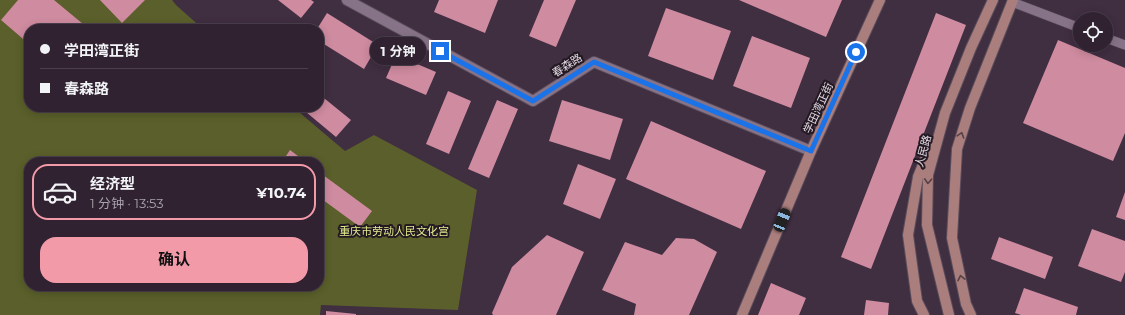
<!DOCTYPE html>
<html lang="zh">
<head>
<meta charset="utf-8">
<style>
  body { margin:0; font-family:Montserrat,"Noto Sans SC",sans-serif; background:#3c2f3d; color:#f1f3f6; height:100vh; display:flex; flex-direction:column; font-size:15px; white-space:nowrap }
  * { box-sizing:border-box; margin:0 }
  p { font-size:13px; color:#a8a4ab }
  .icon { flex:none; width:22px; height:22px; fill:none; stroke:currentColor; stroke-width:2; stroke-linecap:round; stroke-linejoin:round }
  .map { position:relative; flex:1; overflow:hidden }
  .details { position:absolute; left:24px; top:157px; width:300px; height:134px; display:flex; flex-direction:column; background:#302231; border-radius:16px; box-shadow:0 2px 10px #0003,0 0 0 1px #4b3f4d }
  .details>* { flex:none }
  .guide { position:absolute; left:24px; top:24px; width:300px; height:88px; border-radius:16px; box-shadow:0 2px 10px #0003,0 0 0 1px #4b3f4d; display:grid; align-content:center; height:88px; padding:0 16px; background:#302231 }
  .tools { position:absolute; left:1073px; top:12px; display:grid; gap:8px }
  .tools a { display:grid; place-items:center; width:40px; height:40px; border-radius:50%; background:#302231; box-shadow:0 2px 10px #0003,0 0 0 1px #4b3f4d; font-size:20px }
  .end { position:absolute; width:18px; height:18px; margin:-9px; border:5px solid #1a73e8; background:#fff; box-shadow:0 0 0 2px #fff }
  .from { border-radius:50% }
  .bubble { position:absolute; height:28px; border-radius:14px; background:#302231; box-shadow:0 2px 10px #0003,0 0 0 1px #4b3f4d; font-size:13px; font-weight:700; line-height:28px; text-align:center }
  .car { position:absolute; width:12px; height:24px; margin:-12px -6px; border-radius:5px; box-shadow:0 0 3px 1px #0007; background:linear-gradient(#222 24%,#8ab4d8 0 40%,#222 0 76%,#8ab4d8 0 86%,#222 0) }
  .guide b { display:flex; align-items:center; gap:14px; height:38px; font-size:15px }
  .guide b+b { border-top:1px solid #4b3f4d }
  .guide i { width:10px; height:10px; background:#f1f3f6 }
  ul { padding:7px 0 0; list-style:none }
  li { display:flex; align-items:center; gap:12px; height:56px; margin:0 8px 6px; padding:0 8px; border:2px solid transparent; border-radius:16px }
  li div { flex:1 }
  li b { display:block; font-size:15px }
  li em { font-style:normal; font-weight:700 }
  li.current { border-color:#f39aa9 }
  li>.icon { width:36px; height:36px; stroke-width:1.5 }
  .button { display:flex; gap:8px; margin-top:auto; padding:8px 16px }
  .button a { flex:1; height:46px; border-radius:16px; background:#f39aa9; color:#111; font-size:16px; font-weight:700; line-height:46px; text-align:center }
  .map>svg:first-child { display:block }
</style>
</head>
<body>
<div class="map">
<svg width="1125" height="315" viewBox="0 0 1125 315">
  <rect width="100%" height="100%" fill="#402e41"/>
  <path fill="#5a5f2b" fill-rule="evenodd" d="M0 0H172L176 5 203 29H29V107H293L345 151 374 135 477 190 458 310 321 305 320 315H0ZM29 162H319V286H29Z"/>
  <path fill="#cf8ba0" d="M18 0H54L89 29H29V44L1 20Z
    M100 0H145L122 23Z
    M278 0H311L314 2 301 18Z
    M439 0H498L485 33 434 12Z
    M544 0H576L556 47 529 36Z
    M739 0H842L826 37Z
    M666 8 731 31 713 80 648 56Z
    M327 13 378 45 364 69 319 41V29H317Z
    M936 13 966 25 871 269 841 257Z
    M752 36 810 58 791 108 733 86Z
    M1058 40 1125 68V133L1113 161 1023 123Z
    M396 55 436 72 426 95 386 78Z
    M448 91 471 101 449 154 426 144Z
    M319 94 351 120 336 137 300 107H319Z
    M497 100 518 109 489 178 468 169Z
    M562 100 623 119 610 160 549 141Z
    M651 121 766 171 741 229 626 179Z
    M290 150 306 162H282Z
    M578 164 616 179 600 219 563 204Z
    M319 172 372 211 360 227 319 197Z
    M1125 192V220L1116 217Z
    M1092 229 1125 241V272L1121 282 1078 266Z
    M547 235 584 252 556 315H493L492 313 512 267Z
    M999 237 1053 257 1045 279 991 259Z
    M676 238 694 239 717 252 689 315H634L636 304 602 290 625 242 662 255Z
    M771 283 806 298 799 315H758Z
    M1024 288 1078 307 1076 315H1021L1015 313Z
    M866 300 889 303 888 315H864Z
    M326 311 356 314V315H326Z"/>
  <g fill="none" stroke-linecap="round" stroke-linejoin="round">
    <defs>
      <path id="lane" d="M1012 2 1080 28
        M1106 38 1125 45"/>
      <path id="street" d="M347 0 533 101 594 62 811 151"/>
      <path id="secondary" d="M742 315 811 151 880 0
        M924 315 917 301 908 235 918 177 931 145
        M949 315 927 225 928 175 945 113 971 48 993 0
        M971 315 966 304 952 238 957 149 970 108 1013 0"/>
    </defs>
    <use href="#lane" stroke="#5b4d5c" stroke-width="10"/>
    <use href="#street" stroke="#5b4d5c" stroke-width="12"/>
    <use href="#secondary" stroke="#5b4d5c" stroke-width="12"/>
    <use href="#lane" stroke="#877388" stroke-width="9"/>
    <use href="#street" stroke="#877388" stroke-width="10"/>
    <use href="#secondary" stroke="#a97e7d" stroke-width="10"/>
  </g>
  <defs><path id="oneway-chevron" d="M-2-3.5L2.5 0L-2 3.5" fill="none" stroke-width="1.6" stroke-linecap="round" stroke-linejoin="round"/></defs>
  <g stroke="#584146">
    <use href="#oneway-chevron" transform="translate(961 135) rotate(-72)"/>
    <use href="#oneway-chevron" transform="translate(928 181) rotate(93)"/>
    <use href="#oneway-chevron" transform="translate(961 278) rotate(-102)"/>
  </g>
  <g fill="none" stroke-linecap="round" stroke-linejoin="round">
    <path stroke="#1a73e8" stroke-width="5" d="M440 51 533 101 594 62 811 151 856 52"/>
  </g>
  <g text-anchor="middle" stroke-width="4" stroke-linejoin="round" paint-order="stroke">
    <g font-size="11" fill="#e4d9e4" stroke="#221922">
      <text transform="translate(567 65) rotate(-32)" y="4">春森路</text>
      <text transform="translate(818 108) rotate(-65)" y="4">学田湾正街</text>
      <text transform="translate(923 151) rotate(-75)" y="4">人民路</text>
    </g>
    <g font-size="11" fill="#e2eb8e" stroke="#221922">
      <text x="394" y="235">重庆市劳动人民文化宫</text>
    </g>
  </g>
</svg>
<div class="tools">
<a><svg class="icon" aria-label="locate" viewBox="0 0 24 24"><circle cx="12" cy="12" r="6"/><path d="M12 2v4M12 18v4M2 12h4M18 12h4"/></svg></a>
</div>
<i class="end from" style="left:856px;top:52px"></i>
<i class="end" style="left:440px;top:51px"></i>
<div class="bubble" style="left:370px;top:37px;width:56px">1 分钟</div>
<i class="car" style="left:782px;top:220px;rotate:22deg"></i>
<div class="guide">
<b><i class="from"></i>学田湾正街</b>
<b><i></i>春森路</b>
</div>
<section class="details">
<ul>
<li class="current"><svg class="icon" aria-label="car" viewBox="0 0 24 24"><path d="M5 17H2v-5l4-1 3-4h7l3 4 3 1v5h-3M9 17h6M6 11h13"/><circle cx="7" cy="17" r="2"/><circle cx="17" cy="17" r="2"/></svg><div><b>经济型</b><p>1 分钟 · 13:53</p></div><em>¥10.74</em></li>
</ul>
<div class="button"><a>确认</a></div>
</section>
</div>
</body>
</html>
